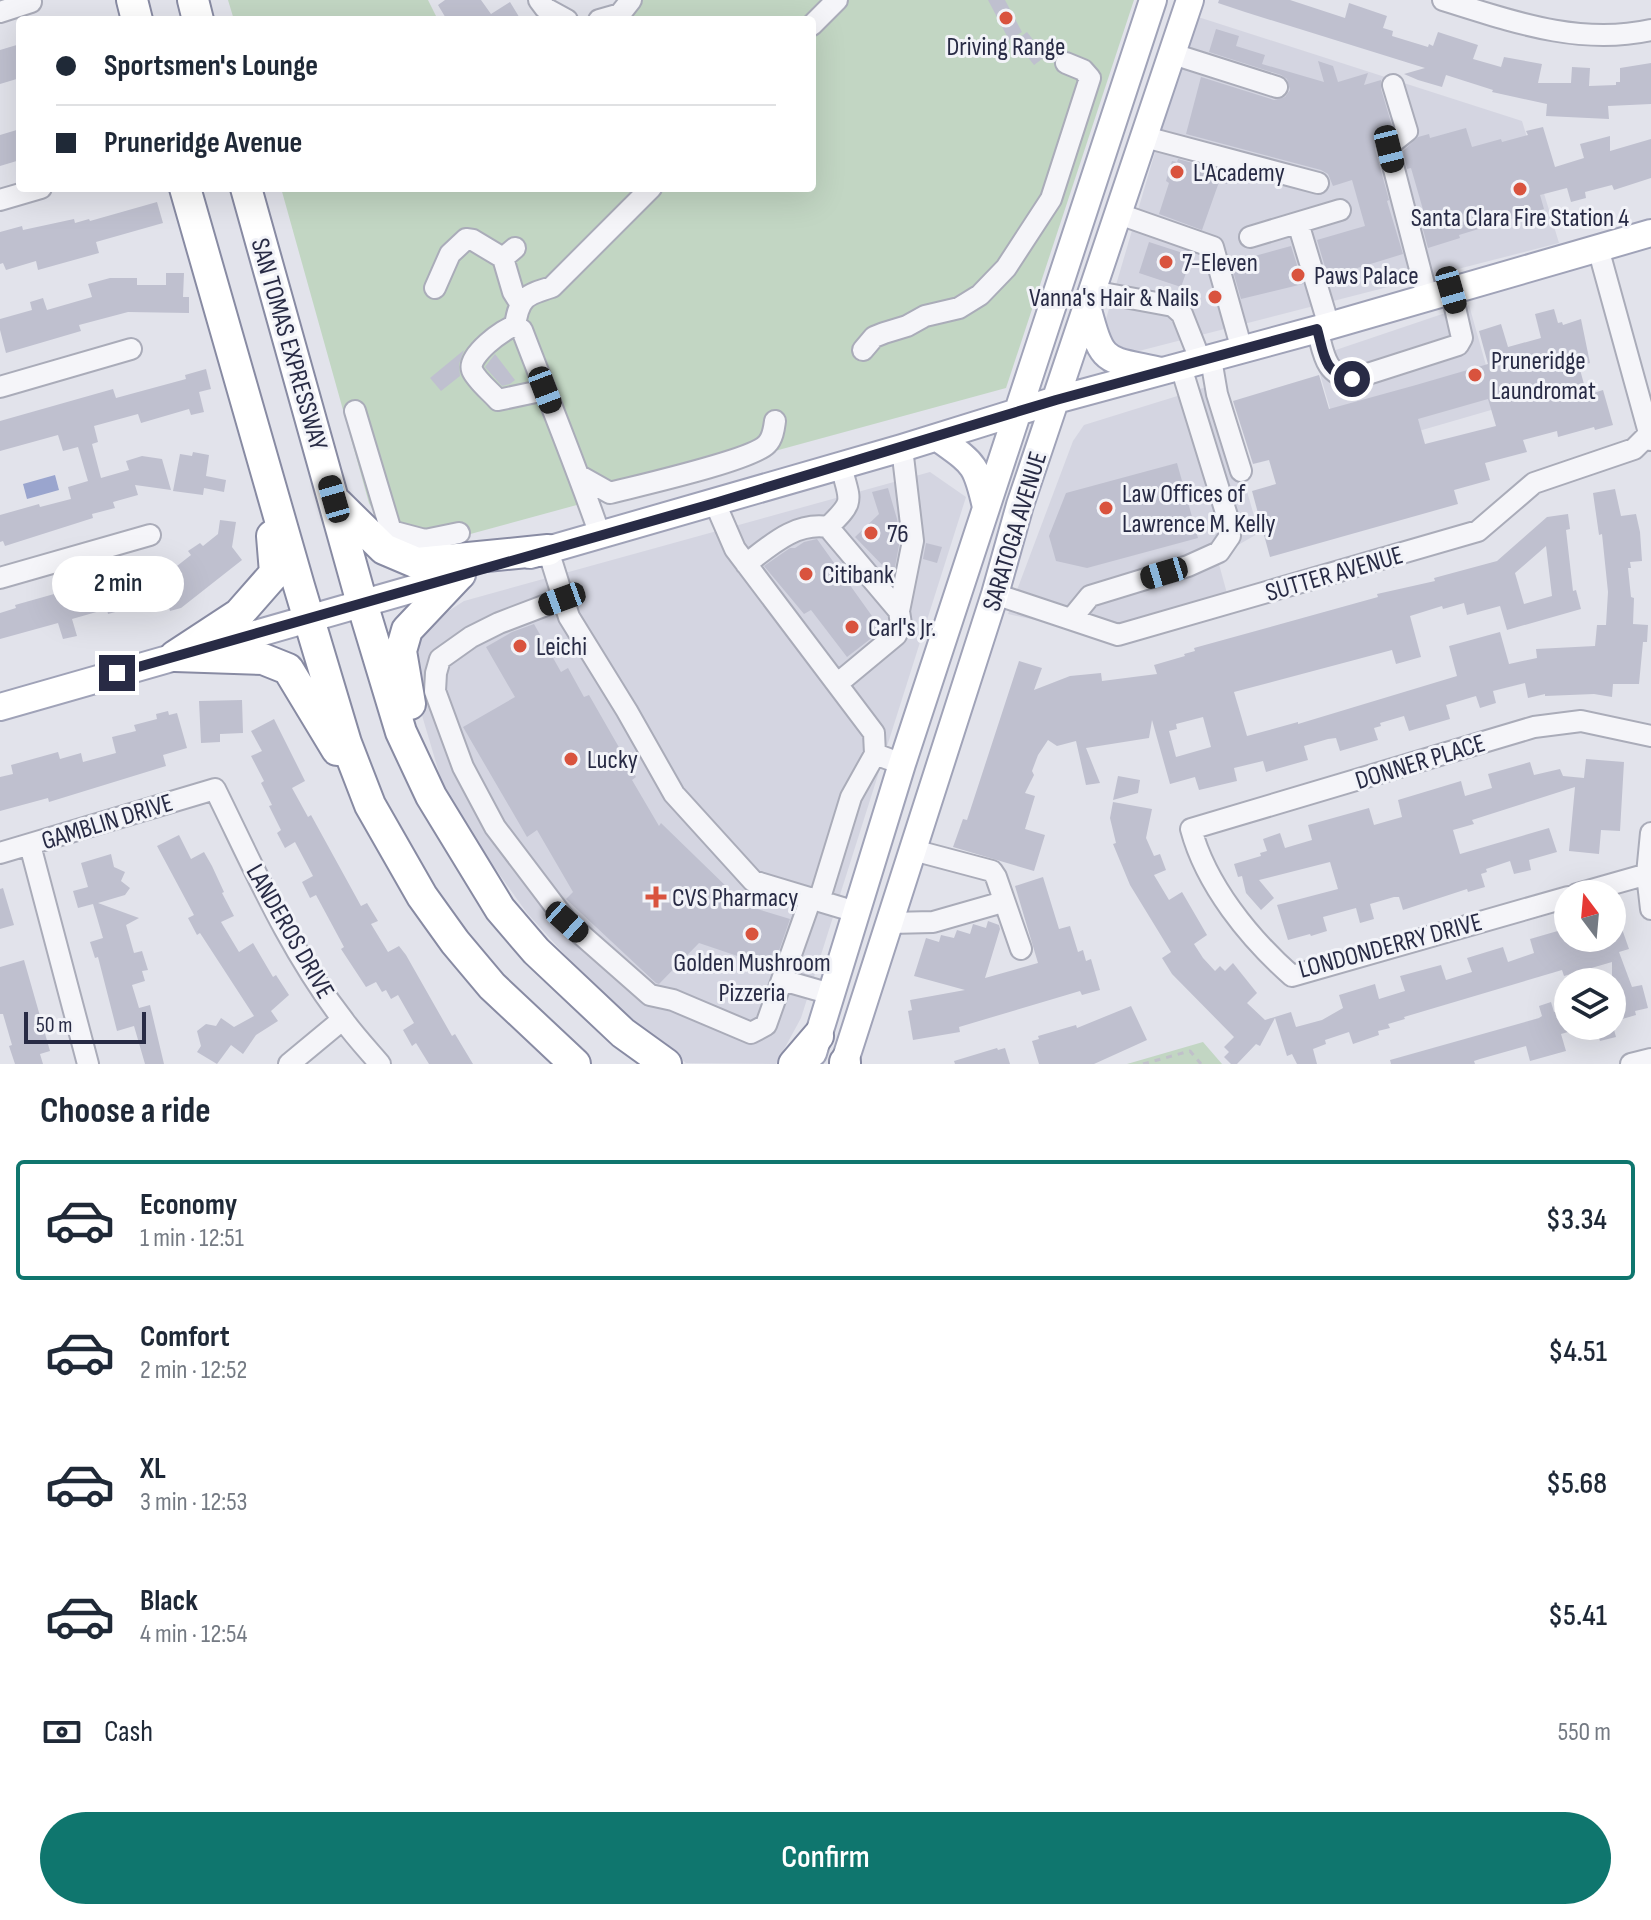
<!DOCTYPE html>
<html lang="en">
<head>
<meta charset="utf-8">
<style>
  body { margin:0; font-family:"Sofia Sans Condensed",sans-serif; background:#f2f2f3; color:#1f2937; height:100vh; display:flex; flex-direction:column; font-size:30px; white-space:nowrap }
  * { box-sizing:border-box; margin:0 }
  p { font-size:26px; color:#747a83 }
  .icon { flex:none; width:44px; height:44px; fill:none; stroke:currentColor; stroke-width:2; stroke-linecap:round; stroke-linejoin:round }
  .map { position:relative; height:1064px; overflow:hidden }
  .panel { display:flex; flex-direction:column; background:#fff; flex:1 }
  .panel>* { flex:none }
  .banner { position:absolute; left:16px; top:16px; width:800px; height:176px; border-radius:8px; box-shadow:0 8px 32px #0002; display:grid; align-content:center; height:176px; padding:0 40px; background:#fff }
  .needle { width:52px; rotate:344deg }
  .controls { position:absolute; left:1554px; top:880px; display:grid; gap:16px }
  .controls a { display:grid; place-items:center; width:72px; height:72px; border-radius:50%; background:#fff; box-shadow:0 8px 32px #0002; font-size:40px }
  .scale { position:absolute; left:24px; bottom:20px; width:122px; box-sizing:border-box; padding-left:8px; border:4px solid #282b45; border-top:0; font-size:22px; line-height:28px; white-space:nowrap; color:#282b45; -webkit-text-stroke:6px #f2f3f8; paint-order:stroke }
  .end { position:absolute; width:36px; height:36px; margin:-18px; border:10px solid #282b45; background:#fff; box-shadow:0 0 0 4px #fff }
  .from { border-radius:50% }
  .bubble { position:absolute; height:56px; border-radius:28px; background:#fff; box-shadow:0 8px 32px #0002; font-size:26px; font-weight:600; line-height:56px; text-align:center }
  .car { position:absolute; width:24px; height:48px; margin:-24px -12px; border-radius:10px; box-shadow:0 0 6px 2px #0007; background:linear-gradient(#222 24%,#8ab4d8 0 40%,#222 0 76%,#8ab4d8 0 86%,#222 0) }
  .banner b { display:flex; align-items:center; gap:28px; height:76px; font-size:30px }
  .banner b+b { border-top:2px solid #e0e1e3 }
  .banner i { width:20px; height:20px; background:#1f2937 }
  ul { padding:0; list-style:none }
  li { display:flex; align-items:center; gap:24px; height:120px; margin:0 16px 12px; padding:0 24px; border:4px solid transparent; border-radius:8px }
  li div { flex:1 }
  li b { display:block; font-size:30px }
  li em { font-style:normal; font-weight:600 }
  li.on { border-color:#0f766e }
  li>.icon { width:72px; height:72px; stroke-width:1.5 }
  h2 { padding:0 40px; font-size:36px; line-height:96px }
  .pay { display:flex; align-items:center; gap:20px; height:88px; padding:0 40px; font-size:30px }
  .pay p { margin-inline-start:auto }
  .action { display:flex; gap:16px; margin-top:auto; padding:16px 40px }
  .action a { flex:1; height:92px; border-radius:48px; background:#0f766e; color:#fff; font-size:32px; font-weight:600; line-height:92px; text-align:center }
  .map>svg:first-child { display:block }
</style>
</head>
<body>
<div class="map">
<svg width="1651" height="1064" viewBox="0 0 1651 1064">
  <rect width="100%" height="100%" fill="#e2e3eb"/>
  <path fill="#d4d5e1" d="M1195 16 1522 121 1559 243 1135 352 1112 343 1107 333 1106 319Z
    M1469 305 1498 408 1343 453 1315 357Z
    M1216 384 1259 533 1217 557 1228 597 1088 632 1008 614 1073 441 1084 425Z
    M930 472 966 497 801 1018 776 1064 686 1063 606 1000 527 913 469 832 440 776 421 712 410 651 427 625 464 601Z"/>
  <path fill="#c2d6c3" d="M228 0H428L438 20H234Z
    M639 0H1134L1006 388 452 539 387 535 369 503 281 188H812V20H624Z
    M1203 1042 1222 1064H1127Z"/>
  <path fill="#9aa5ce" d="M55 475 59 490 27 499 23 484Z"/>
  <path fill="#bfc0cf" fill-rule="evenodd" d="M445 0H481L491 14 510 2 521 20H447L438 5Z
    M988 0H1005L1022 32 1009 40Z
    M1219 0H1290L1345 18 1349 3 1387 16 1383 28 1393 31 1392 36 1428 47 1429 44 1433 46 1438 32 1478 45 1473 59 1501 67 1504 57 1542 64 1538 83H1571L1572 67 1590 68 1589 86 1616 85V82H1620V68L1651 63V104L1608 106 1609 119 1546 116 1547 104 1492 92 1493 90 1446 75 1442 87 1418 80 1404 74 1425 68 1245 12 1218 3Z
    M1216 29 1239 36 1236 46 1265 55 1262 64 1324 82 1318 61 1333 66 1338 82 1368 73 1364 85 1381 80V89L1392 126 1379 136 1375 149 1389 200 1387 201 1403 254 1328 277 1317 240 1365 226 1352 180 1333 186 1328 174 1321 170 1186 134 1201 77 1274 100 1285 97 1290 90 1287 79 1281 75 1209 52Z
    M1027 32 1046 56 1034 65 1015 41Z
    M20 44V78L0 84V50Z
    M1543 127 1555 167 1584 158 1580 144 1610 136V151L1651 139V178L1614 190 1612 185 1585 192 1586 198 1571 202 1567 188 1540 195 1544 209 1459 235 1460 238 1428 248 1421 222 1426 220 1411 168 1407 169 1403 151 1418 137 1429 134 1430 138 1466 128 1472 147 1501 139 1502 142 1528 135 1526 131Z
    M20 129V160L0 166V135Z
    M1178 159 1230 173 1227 184 1219 182 1202 230 1159 214 1169 183 1166 181 1172 161 1177 162Z
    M157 202 163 223 96 242 99 253 38 270 36 261 6 270 3 263 0 264V232L22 226 23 230 74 219 75 223 89 219 90 221Z
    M1149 242 1192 256 1181 287 1139 273Z
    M1291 246 1303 284 1241 299 1233 271 1253 266 1251 257Z
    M166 273H184L183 297H189V313L128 312 79 325 81 331 6 353 0 330V319L32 310 30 302 43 298 47 310 92 297 88 284 110 278H137V285H166Z
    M1554 309 1558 323 1562 322 1563 325 1581 319 1590 363 1579 366 1587 395 1603 390 1613 425 1595 430 1594 427 1558 437 1557 431 1523 440 1527 452 1485 463 1490 480 1454 490 1458 504 1270 557 1252 491 1276 484 1269 460 1253 464 1233 401 1319 375 1329 409 1416 385 1488 364 1479 331 1501 324 1508 347 1541 338 1535 314ZM1488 399 1496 426 1425 444 1418 419Z
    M464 350 459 364 460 376 441 391 430 378Z
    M495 354 515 380 510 384 502 386 485 367Z
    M206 369 211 389 199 392 204 412 191 415 189 409 141 423 138 414 94 426 98 442 92 444 101 478 129 470 126 461 142 456 162 459 171 490 135 485 138 495 113 502 115 508 92 514 93 518 5 546 3 541 0 542V515L39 504 40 507 71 499 68 487 88 481 78 447 63 451 58 435 0 451V421L113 389 116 398 138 392 186 379 185 375Z
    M193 452 209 455 206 476 226 480 224 492 204 488 203 495 173 491 180 454 192 456Z
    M1177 463 1198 538 1087 568 1056 561 1049 536 1066 493Z
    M888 488 897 519 900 540 895 567 889 572 855 537 879 514 872 492Z
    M1615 489 1621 516 1636 514 1640 532 1642 561 1630 562 1631 568H1628L1631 597 1634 598 1633 624 1648 625 1647 642H1643L1639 684H1613L1612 697 1594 694 1545 696V694L1528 698 1525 683 1493 691 1496 703 1480 708 1476 696 1446 705 1450 719 1409 731 1404 716 1380 723 1381 726 1374 728 1378 740 1340 751 1336 738 1328 739 1304 746 1308 760 1266 772 1263 761 1234 768 1237 781 1199 790 1195 777 1170 784 1152 720 1149 738 1086 748 1100 783 1086 785 1076 741 1057 746 1048 740 1038 755 1032 771 1034 775 1025 793 1035 796 1025 829 1045 835 1034 871 953 847 963 819 967 820 1019 661 1042 668 1034 690 1070 676 1101 673 1102 681 1157 674 1154 665 1185 656 1184 654 1195 651 1194 648 1378 597 1377 594 1435 581 1434 578 1497 561 1547 517 1568 514 1570 529 1566 530 1573 591 1576 590 1581 609 1507 630 1500 606 1467 615 1464 603 1443 609 1442 606 1410 616 1421 657 1396 664 1392 650 1234 692 1247 736 1298 722V724L1457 676 1449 646 1500 632 1509 664 1537 658 1536 649 1595 646 1597 625H1606L1608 592 1602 534 1599 535 1593 493ZM1546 546 1552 596 1524 604 1515 573ZM1203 717 1211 747 1176 757 1169 731 1177 729 1176 724Z
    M220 520 236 522 232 547 242 560 181 608 170 611 167 600 130 610V608L108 614 107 609 72 619 77 636 63 639 58 623 0 639V613L16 608 15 605 111 578 112 584 139 576 141 582 180 570 177 566 191 555 188 551 200 543 203 546 218 534Z
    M817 539 882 630 847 657 811 610 804 614 764 566 790 548H795L804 542Z
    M926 543 942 547 937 563 923 559Z
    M534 624 561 672 568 668 584 697 589 695 636 777 632 780 659 826 661 823 731 891 724 899 790 919 773 968 699 943 659 984 656 983 566 899 573 892 537 830 527 837 463 727 515 697 486 647 512 632Z
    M242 700 243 733 220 734V742L201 743 199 701Z
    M168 711 169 715 177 713 187 748 163 755 166 766 49 802 48 798 0 811V777L13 774 11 765 58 752 60 759 81 753 83 762 116 753 112 737 136 731 134 725 157 719 156 714Z
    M274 719 305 781 292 788 308 817 311 815 361 906 367 903 378 921 371 924 388 952 399 946 406 955 452 1036 455 1034 473 1064H429L416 1043 412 1046 403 1030 414 1023 398 995 391 999 386 990 382 992 376 982 366 987 341 949 344 947 316 895 310 898 302 882 313 876 295 842 285 848 277 833 281 830 269 806 272 805 261 783 264 781 251 756 262 751 251 731Z
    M1586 759 1624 762 1620 831 1601 830 1599 854 1569 851 1575 787 1472 820 1474 824 1453 830 1460 854 1549 828 1557 852 1529 860 1531 870 1514 874 1510 861 1486 869 1487 872 1481 874 1485 887 1468 892 1467 889 1403 910 1399 897H1394L1370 904 1374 919 1360 923 1356 908 1323 917 1327 931 1311 936 1310 934 1288 940 1277 905 1338 889 1330 862 1259 880 1274 898 1261 910 1246 893 1242 876 1238 877 1234 864 1261 856 1260 853 1267 851 1263 839 1280 833 1285 848 1312 840 1308 825 1369 808 1374 825 1402 817 1398 800 1461 781 1465 796 1492 788 1488 774 1530 762 1534 775 1560 769 1563 776 1584 778Z
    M1118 776 1140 780 1138 793 1113 800Z
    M1113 802 1152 809 1146 838 1154 856 1160 854 1166 870 1154 875 1169 900 1182 892 1207 935 1194 944 1203 958 1215 971 1220 966 1225 971 1233 963 1257 993 1247 1003 1265 1020 1291 1012 1296 1027 1322 1020 1343 1008 1339 995 1375 984 1379 999 1405 991 1400 976 1441 965 1446 980 1472 972 1467 958 1503 947 1508 962 1534 953 1530 939 1568 928V938H1612V907L1614 906 1629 949 1619 952 1632 987 1642 985 1648 1008 1635 1011 1636 1015 1612 1022V962L1564 976 1562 970 1404 1017 1405 1019 1388 1024 1390 1028 1378 1031 1379 1035 1353 1044 1349 1032 1325 1040 1326 1044 1313 1049 1317 1064H1297L1292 1054 1287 1056 1275 1018 1260 1046 1256 1044 1237 1064H1231L1224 1057 1229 1052 1224 1047 1234 1037 1172 974 1162 958 1171 952 1130 885 1113 844 1116 843 1110 818Z
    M179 835 191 859 204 852 212 866 224 892 222 893 234 916 221 922 239 952 253 943 273 977 276 975 289 995 271 1011 278 1021 256 1035 243 1054 231 1045 217 1064 197 1052 201 1046 197 1031 206 1024 216 1026 221 1018 234 1027 254 1016 200 933 197 935 188 918 194 915 157 846Z
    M111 854 114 867 125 872 121 881 130 888 125 895 98 903 139 918 126 925 134 953 142 951 148 970 142 971 145 981 132 985 139 1008 150 1005 164 1064H145L134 1026 117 1031 98 957 95 958 90 942 103 938 93 904 78 908 73 891 88 887 81 863Z
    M1043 877 1059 929 1070 926 1078 952 1083 950 1086 961 1091 959 1100 990 1082 995 1080 991 959 1027 960 1032 913 1040 908 1011 912 1010 910 1000 965 990 914 976 926 938 939 942 941 935 954 938 957 930 970 934 973 924 986 928 988 921 999 925 1000 929 985 978 1038 963 1015 886Z
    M3 888 14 925 0 929V889Z
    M24 960 50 1051 40 1054 43 1064H15L9 1046 12 1045 3 1014H0V967Z
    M1551 1002 1554 1012 1568 1009V1032L1561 1034 1566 1051 1530 1061 1526 1046 1480 1059 1474 1061 1475 1064H1391L1390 1060 1539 1018 1542 1016 1539 1006Z
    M1131 1006 1147 1040 1094 1064H1039L1032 1041 1039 1039 1038 1036 1076 1025 1077 1028Z
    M1595 1026H1613L1616 1037 1600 1041Z
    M997 1048 998 1050 1005 1048 1010 1064H955L954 1061Z"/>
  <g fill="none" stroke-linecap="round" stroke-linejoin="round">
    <defs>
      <path id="minor" d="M539 0 545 8 567 20
        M1443 0C1511 21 1579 46 1651 30
        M0 12 31 2
        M599 20 620 14 631 0
        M812 25 837 0
        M1173 54 1277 87
        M1393 85 1407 131 1388 146 1427 296
        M1145 137 1318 183
        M0 200 41 188
        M1119 214 1213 247 1242 350
        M1298 223 1329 326
        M1250 237 1340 210
        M1598 248 1651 440
        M503 258 513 292 520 303
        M435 288 450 254 466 239 473 240 503 258 515 248
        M1092 291 1173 306 1182 314 1201 362
        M515 326C519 297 526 295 552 287L651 188
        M1317 329C1324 353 1324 374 1352 379L1458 345 1462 338 1451 290
        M863 350 874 337 884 333 907 326 925 316 959 308 980 295 1006 268 1051 199 1090 78 1083 70 1066 63
        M1211 359 1217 394 1241 471
        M0 387 131 349
        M545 390 498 400C490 391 476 380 472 370 467 356 504 328 515 326L522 330C548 398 576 466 600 535
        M355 411 391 531 425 540 459 533
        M578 475 610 493C637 486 753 460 767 444 773 438 774 428 775 421
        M715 503 735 549 874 733 875 754 902 764
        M828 527C856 500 850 502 841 466
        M548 550 569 617 627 711 674 794 753 881 856 912
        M746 564C771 545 795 522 828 527L899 611 901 624 896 635 837 684
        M0 578 150 535
        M995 594 1118 635 1478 531 1534 483 1634 449 1651 432
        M562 599 499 623 471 637 440 659 436 673 435 691 463 767 495 827 567 922 650 995 673 1000 751 1033 766 1025 811 898
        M899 611 913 541 902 448
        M1072 618 1090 596 1188 566 1219 552 1230 536 1228 519 1181 367
        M1651 833 1647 874 1651 909
        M30 845 88 1064
        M913 850 992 871 996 877 1021 949
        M0 853 215 789C254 868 290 952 344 1021 355 1036 368 1050 380 1064
        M1577 894 1651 873
        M1568 897 1292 976C1249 938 1206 885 1191 829L1534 727 1581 721 1651 736
        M819 901 851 797 875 754
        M890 923 933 922 1003 902
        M782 980 831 994
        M289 1064 342 1020
        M1631 1064 1651 1059"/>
      <path id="major" d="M1087 306C1103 366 1103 358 1161 371
        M938 438C974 464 976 463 986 507
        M530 555 902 448 1056 400 1329 326 1651 233
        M0 707 462 575
        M813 1053 902 764 1153 0
        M844 1064 995 594 1020 505 1190 0"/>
      <path id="highway" d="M132 0 137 20
        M193 0 198 20
        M185 188 299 586 346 743 370 805 422 896 455 942 492 986 575 1064
        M246 188 362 603 401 732 431 796 500 909 536 951 623 1033 666 1064
        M337 503 384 549 417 563 548 550
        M175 656 263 659 288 669 337 750
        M175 656 239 614 275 573 272 536
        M410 704 401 651 407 630 458 576
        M845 1062V1064
        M794 1064 818 1036"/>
    </defs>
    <use href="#minor" stroke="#aaacb9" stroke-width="24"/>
    <use href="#major" stroke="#a0a3b8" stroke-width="30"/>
    <use href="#highway" stroke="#888ba3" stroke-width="34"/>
    <path stroke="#c0c0ca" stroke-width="3" stroke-dasharray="6 6" stroke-linecap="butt" d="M1143 1064 1190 1051 1201 1064"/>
    <use href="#minor" stroke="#f5f5f9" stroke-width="20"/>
    <use href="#major" stroke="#fff" stroke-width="26"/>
    <use href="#highway" stroke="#fff" stroke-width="30"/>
  </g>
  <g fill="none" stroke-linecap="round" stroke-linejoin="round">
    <path stroke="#282b45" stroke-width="10" d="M117 673 715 503 1056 400 1317 329C1324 353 1323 374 1352 379"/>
  </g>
  <g fill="#d9533e" stroke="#f2f3f8" stroke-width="3">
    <circle cx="1006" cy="18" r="8"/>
    <circle cx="1177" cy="172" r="8"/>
    <circle cx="1520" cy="189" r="8"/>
    <circle cx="1166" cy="262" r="8"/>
    <circle cx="1298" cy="275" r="8"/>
    <circle cx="1215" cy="297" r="8"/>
    <circle cx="1475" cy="375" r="8"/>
    <circle cx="1106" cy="508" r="8"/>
    <circle cx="871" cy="533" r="8"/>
    <circle cx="806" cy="574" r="8"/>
    <circle cx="852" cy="627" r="8"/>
    <circle cx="520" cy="646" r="8"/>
    <circle cx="571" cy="759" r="8"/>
    <path d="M652 885h8v8h8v8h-8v8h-8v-8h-8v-8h8z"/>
    <circle cx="752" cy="934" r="8"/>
  </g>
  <g text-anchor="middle" stroke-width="6" stroke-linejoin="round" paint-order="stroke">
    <g font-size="26" fill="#282b45" stroke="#f2f3f8" text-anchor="start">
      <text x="1006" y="55" text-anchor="middle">Driving Range</text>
      <text x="1193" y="181">L'Academy</text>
      <text x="1520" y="226" text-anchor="middle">Santa Clara Fire Station 4</text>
      <text x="1182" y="271">7-Eleven</text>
      <text x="1314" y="284">Paws Palace</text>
      <text x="1199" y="306" text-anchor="end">Vanna's Hair &amp; Nails</text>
      <text x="1491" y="369">Pruneridge<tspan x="1491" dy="30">Laundromat</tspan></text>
      <text x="1122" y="502">Law Offices of<tspan x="1122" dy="30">Lawrence M. Kelly</tspan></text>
      <text x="887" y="542">76</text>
      <text x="822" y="583">Citibank</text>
      <text x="868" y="636">Carl's Jr.</text>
      <text x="536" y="655">Leichi</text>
      <text x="587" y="768">Lucky</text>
      <text x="672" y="906">CVS Pharmacy</text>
      <text x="752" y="971" text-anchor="middle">Golden Mushroom<tspan x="752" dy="30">Pizzeria</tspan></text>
    </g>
    <g font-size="26" fill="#282b45" stroke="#f2f3f8">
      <text transform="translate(290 344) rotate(74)" y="9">SAN TOMAS EXPRESSWAY</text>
      <text transform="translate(1014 531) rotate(-73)" y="9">SARATOGA AVENUE</text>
      <text transform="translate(1334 573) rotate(-16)" y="9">SUTTER AVENUE</text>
      <text transform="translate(1420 761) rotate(-17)" y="9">DONNER PLACE</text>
      <text transform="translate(107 821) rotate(-17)" y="9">GAMBLIN DRIVE</text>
      <text transform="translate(291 931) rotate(60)" y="9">LANDEROS DRIVE</text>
      <text transform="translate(1390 945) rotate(-15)" y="9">LONDONDERRY DRIVE</text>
    </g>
  </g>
</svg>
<div class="controls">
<a><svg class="needle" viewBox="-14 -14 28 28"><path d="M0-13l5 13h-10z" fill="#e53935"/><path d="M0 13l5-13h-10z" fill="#747a83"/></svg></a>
<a><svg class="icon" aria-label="layers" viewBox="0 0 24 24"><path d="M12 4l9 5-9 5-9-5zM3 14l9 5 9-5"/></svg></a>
</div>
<div class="scale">50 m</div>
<i class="end from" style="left:1352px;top:379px"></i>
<i class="end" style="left:117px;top:673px"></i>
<div class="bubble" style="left:52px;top:556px;width:132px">2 min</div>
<i class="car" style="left:1389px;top:149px;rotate:166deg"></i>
<i class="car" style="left:1451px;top:290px;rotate:164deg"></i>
<i class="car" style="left:545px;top:390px;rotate:159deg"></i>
<i class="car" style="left:334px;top:499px;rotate:344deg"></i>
<i class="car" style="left:1164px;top:573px;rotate:253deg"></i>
<i class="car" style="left:562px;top:599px;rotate:250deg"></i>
<i class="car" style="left:567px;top:922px;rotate:132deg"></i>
<div class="banner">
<b><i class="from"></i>Sportsmen's Lounge</b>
<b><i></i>Pruneridge Avenue</b>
</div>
</div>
<section class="panel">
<h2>Choose a ride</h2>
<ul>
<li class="on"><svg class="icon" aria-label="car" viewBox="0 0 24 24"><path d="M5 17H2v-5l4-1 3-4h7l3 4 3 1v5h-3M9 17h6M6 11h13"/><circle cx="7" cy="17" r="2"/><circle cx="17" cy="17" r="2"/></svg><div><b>Economy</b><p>1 min · 12:51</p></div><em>$3.34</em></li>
<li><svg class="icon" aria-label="car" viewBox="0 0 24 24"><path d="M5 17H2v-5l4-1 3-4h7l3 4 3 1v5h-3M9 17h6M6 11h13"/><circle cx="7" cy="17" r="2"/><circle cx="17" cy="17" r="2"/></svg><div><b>Comfort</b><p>2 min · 12:52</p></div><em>$4.51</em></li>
<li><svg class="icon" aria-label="car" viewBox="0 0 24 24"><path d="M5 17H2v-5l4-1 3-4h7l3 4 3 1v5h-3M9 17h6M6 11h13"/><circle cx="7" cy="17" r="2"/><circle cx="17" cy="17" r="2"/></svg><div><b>XL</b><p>3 min · 12:53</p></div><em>$5.68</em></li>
<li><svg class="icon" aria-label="car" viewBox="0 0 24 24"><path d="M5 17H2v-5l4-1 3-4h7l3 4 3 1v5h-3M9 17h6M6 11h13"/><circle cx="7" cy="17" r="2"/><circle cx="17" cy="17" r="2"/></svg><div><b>Black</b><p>4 min · 12:54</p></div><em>$5.41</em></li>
</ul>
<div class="pay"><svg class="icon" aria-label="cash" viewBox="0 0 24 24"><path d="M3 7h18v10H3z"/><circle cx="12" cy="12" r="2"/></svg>Cash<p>550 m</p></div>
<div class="action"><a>Confirm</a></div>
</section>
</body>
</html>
